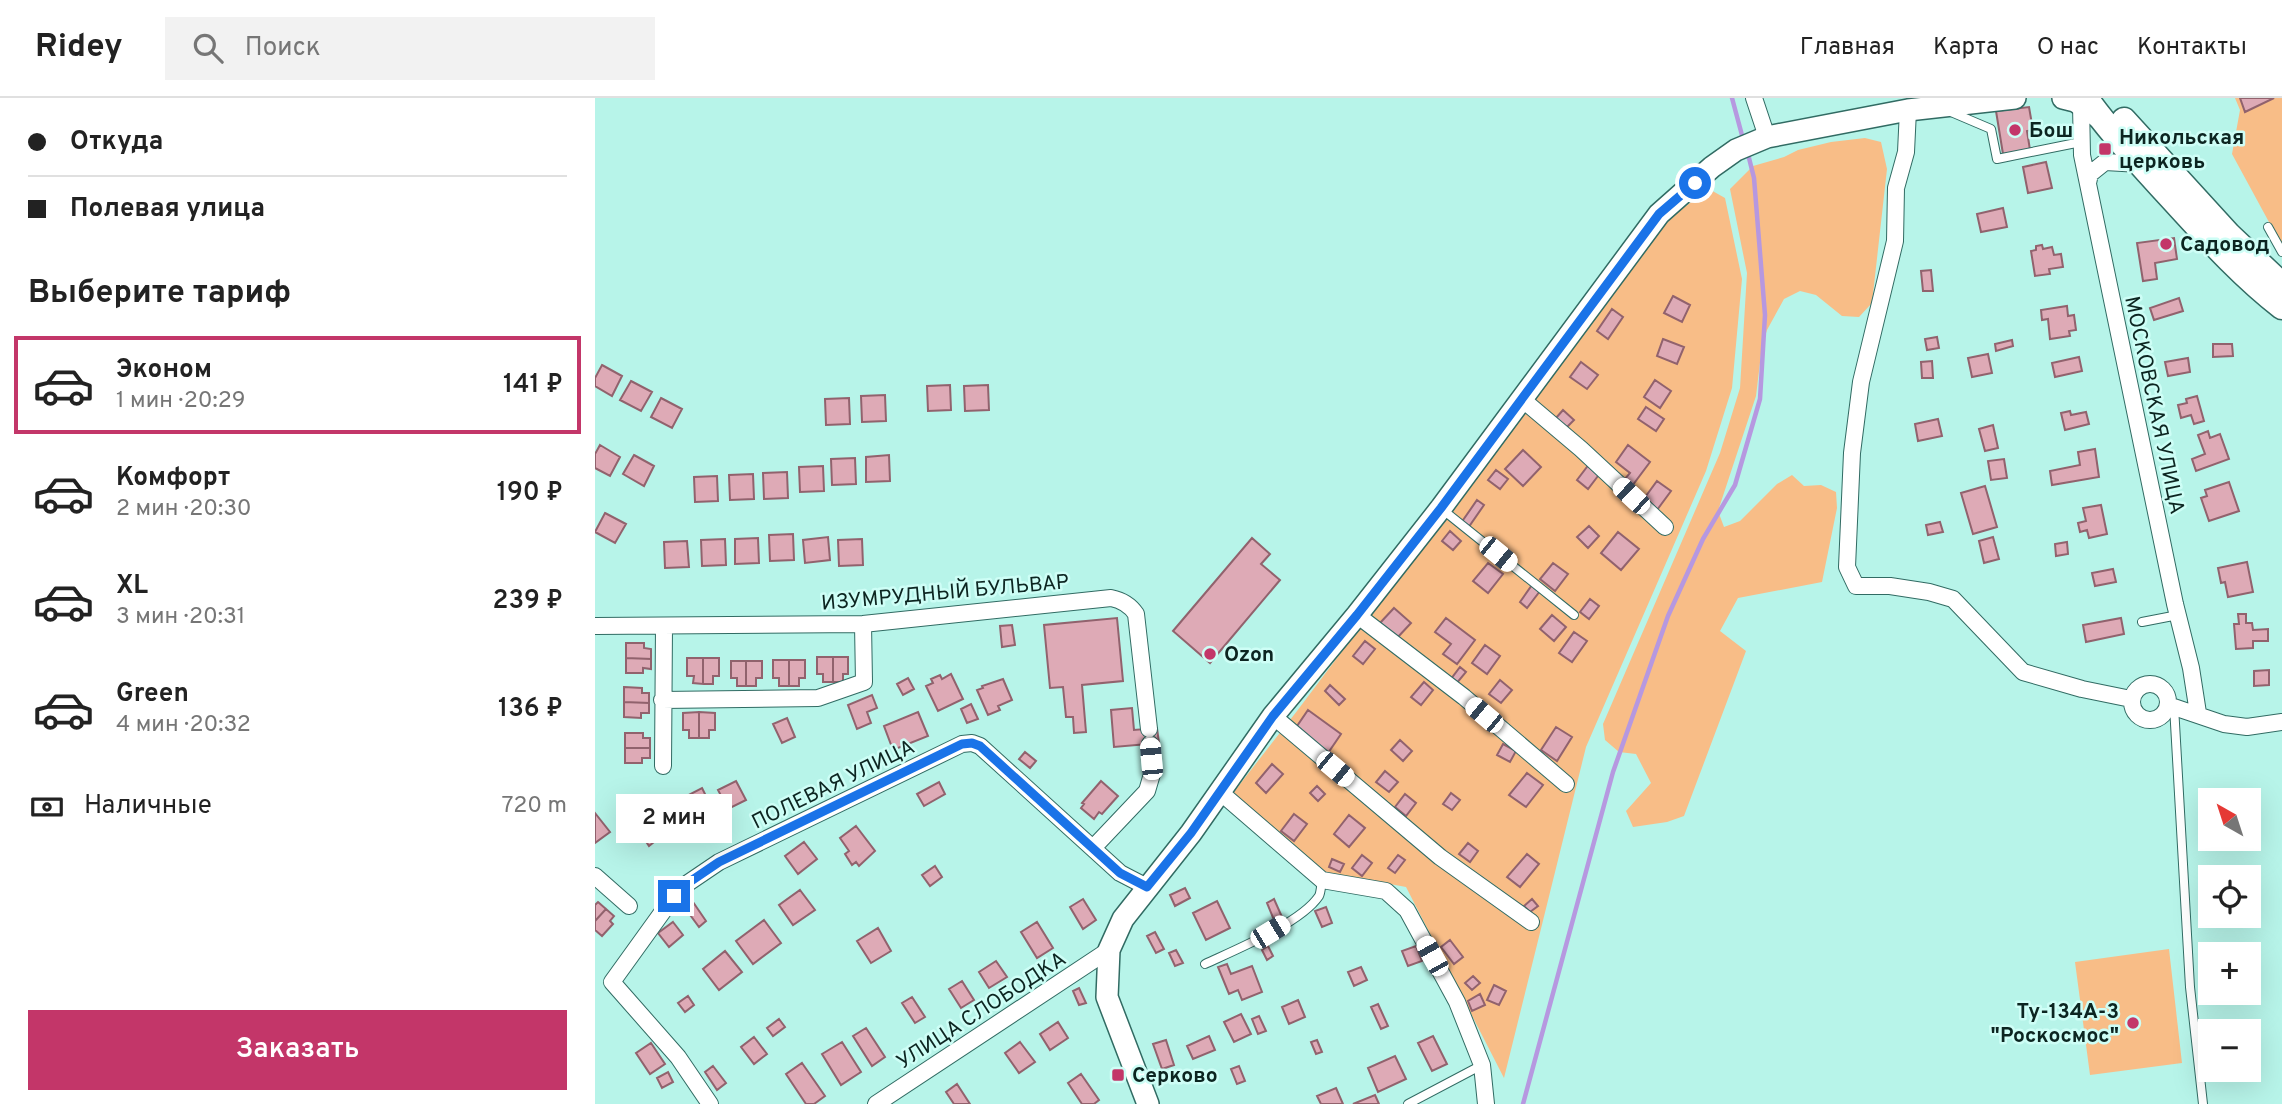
<!DOCTYPE html>
<html lang="ru">
<head>
<meta charset="utf-8">
<style>
  body { margin:0; font-family:Overpass,sans-serif; background:#f2f2f2; color:#222; height:100vh; display:flex; flex-direction:column; font-size:26px; white-space:nowrap }
  * { box-sizing:border-box; margin:0 }
  p { font-size:23px; color:#767676 }
  .icon { flex:none; width:38px; height:38px; fill:none; stroke:currentColor; stroke-width:2; stroke-linecap:round; stroke-linejoin:round }
  .map { position:relative; flex:1; overflow:hidden }
  .sheet { display:flex; flex-direction:column; background:#fff; width:595px }
  .sheet>* { flex:none }
  .guide { display:grid; align-content:center; height:154px; padding:0 28px; background:#fff }
  .needle { width:46px; rotate:321deg }
  .buttons { position:absolute; left:1603px; top:690px; display:grid; gap:14px }
  .buttons a { display:grid; place-items:center; width:63px; height:63px; border-radius:0px; background:#fff; box-shadow:0 7px 28px #0002; font-size:35px }
  .end { position:absolute; width:32px; height:32px; margin:-16px; border:9px solid #1a73e8; background:#fff; box-shadow:0 0 0 4px #fff }
  .from { border-radius:50% }
  .bubble { position:absolute; height:49px; border-radius:0px; background:#fff; box-shadow:0 7px 28px #0002; font-size:23px; font-weight:600; line-height:49px; text-align:center }
  .car { position:absolute; width:21px; height:42px; margin:-21px -10px; border-radius:9px; box-shadow:0 0 5px 2px #0007; background:linear-gradient(#fff 24%,#345 0 40%,#fff 0 76%,#345 0 86%,#fff 0) }
  .guide b { display:flex; align-items:center; gap:24px; height:66px; font-size:26px }
  .guide b+b { border-top:2px solid #e0e0e0 }
  .guide i { width:18px; height:18px; background:#222 }
  ul { padding:0; list-style:none }
  li { display:flex; align-items:center; gap:21px; height:98px; margin:0 14px 10px; padding:0 14px; border:4px solid transparent; border-radius:0px }
  li div { flex:1 }
  li b { display:block; font-size:26px }
  li em { font-style:normal; font-weight:600 }
  li.on { border-color:#c33669 }
  li>.icon { width:63px; height:63px; stroke-width:1.5 }
  h2 { padding:0 28px; font-size:32px; line-height:84px }
  .pay { display:flex; align-items:center; gap:18px; height:77px; padding:0 28px; font-size:26px }
  .pay p { margin-inline-start:auto }
  .button { display:flex; gap:14px; margin-top:auto; padding:14px 28px }
  .button a { flex:1; height:80px; border-radius:0px; background:#c33669; color:#fff; font-size:28px; font-weight:600; line-height:80px; text-align:center }
  header { display:flex; align-items:center; gap:42px; box-sizing:border-box; height:98px; padding:0 35px; background:#fff; border-bottom:2px solid #e0e0e0 }
  header strong { font-size:33px }
  nav { display:flex; gap:38px; margin-inline-start:auto; font-size:24px }
  .search { width:490px; height:63px; background:#f2f2f2; display:flex; align-items:center; gap:18px; box-sizing:border-box; padding:0 24px; border-radius:0px; color:#767676; font-size:26px }
  main { display:flex; flex:1; min-height:0 }
  .map>svg:first-child { display:block }
</style>
</head>
<body>
<header>
<strong>Ridey</strong>
<div class="search"><svg class="icon" aria-label="search" viewBox="0 0 24 24"><circle cx="10" cy="10" r="6"/><path d="M15 15l6 6"/></svg>Поиск</div>
<nav><a>Главная</a><a>Карта</a><a>О нас</a><a>Контакты</a></nav>
</header>
<main>
<section class="sheet">
<div class="guide">
<b><i class="from"></i>Откуда</b>
<b><i></i>Полевая улица</b>
</div>
<h2>Выберите тариф</h2>
<ul>
<li class="on"><svg class="icon" aria-label="car" viewBox="0 0 24 24"><path d="M5 17H2v-5l4-1 3-4h7l3 4 3 1v5h-3M9 17h6M6 11h13"/><circle cx="7" cy="17" r="2"/><circle cx="17" cy="17" r="2"/></svg><div><b>Эконом</b><p>1 мин · 20:29</p></div><em>141 ₽</em></li>
<li><svg class="icon" aria-label="car" viewBox="0 0 24 24"><path d="M5 17H2v-5l4-1 3-4h7l3 4 3 1v5h-3M9 17h6M6 11h13"/><circle cx="7" cy="17" r="2"/><circle cx="17" cy="17" r="2"/></svg><div><b>Комфорт</b><p>2 мин · 20:30</p></div><em>190 ₽</em></li>
<li><svg class="icon" aria-label="car" viewBox="0 0 24 24"><path d="M5 17H2v-5l4-1 3-4h7l3 4 3 1v5h-3M9 17h6M6 11h13"/><circle cx="7" cy="17" r="2"/><circle cx="17" cy="17" r="2"/></svg><div><b>XL</b><p>3 мин · 20:31</p></div><em>239 ₽</em></li>
<li><svg class="icon" aria-label="car" viewBox="0 0 24 24"><path d="M5 17H2v-5l4-1 3-4h7l3 4 3 1v5h-3M9 17h6M6 11h13"/><circle cx="7" cy="17" r="2"/><circle cx="17" cy="17" r="2"/></svg><div><b>Green</b><p>4 мин · 20:32</p></div><em>136 ₽</em></li>
</ul>
<div class="pay"><svg class="icon" aria-label="cash" viewBox="0 0 24 24"><path d="M3 7h18v10H3z"/><circle cx="12" cy="12" r="2"/></svg>Наличные<p>720 m</p></div>
<div class="button"><a>Заказать</a></div>
</section>
<div class="map">
<svg width="1687" height="1006" viewBox="0 0 1687 1006">
  <rect width="100%" height="100%" fill="#b7f4e9"/>
  <path fill="#f8bd87" d="M1640 0H1687V148L1637 56 1645 12Z
    M1270 40 1286 44 1292 71 1277 205 1264 219 1247 218 1221 197 1205 193 1189 201 1172 232 1167 248 1161 298 1123 413 1129 429 1145 423 1182 386 1197 377 1209 388 1226 387 1241 394 1242 410 1227 484 1143 500 1125 533 1151 553 1089 718 1072 724 1038 729 1031 713 1056 685 1041 656 1024 654 1010 642 1008 626 1125 355 1145 290 1152 175 1135 91 1158 68 1189 59 1203 52 1236 44Z
    M1114 91 1130 100 1147 181 1137 290 1111 373 991 649 909 980 811 789 725 773 638 695 702 613 1073 121Z
    M1574 851 1587 965 1495 977 1480 864Z"/>
  <g fill="none" stroke-linecap="round" stroke-linejoin="round">
    <path stroke="#b698e0" stroke-width="4.5" d="M1137 0 1148 41
      M928 1006 1018 674 1073 518 1108 441 1140 387 1165 301 1170 217 1159 80 1152 52"/>
  </g>
  <path fill="#deaab6" stroke="#91626d" stroke-width="2" d="M1645 0H1679L1650 14Z
    M1434 9 1438 32 1432 33 1435 52 1408 56 1401 13Z
    M1451 64 1457 90 1433 95 1428 69Z
    M1408 110 1412 129 1386 134 1382 116Z
    M1579 140 1582 161 1560 165 1562 181 1548 183 1542 145Z
    M1447 147 1448 151 1457 149 1459 157 1466 156 1468 169 1454 171 1455 176 1440 178 1436 153 1441 152V148Z
    M1336 172 1338 193H1328L1326 173Z
    M1078 198 1095 207 1087 224 1069 215Z
    M1584 200 1588 213 1559 222 1555 210Z
    M1472 208 1473 218 1479 217 1481 232 1474 233 1475 238 1455 241 1453 221 1447 222 1446 212Z
    M1017 211 1028 219 1013 241 1002 233Z
    M1342 239 1344 250 1332 252 1330 241Z
    M1068 241 1089 249 1082 266 1062 258Z
    M1417 242 1418 248 1401 253 1400 246Z
    M1618 246H1637L1638 258 1618 259Z
    M1393 256 1397 275 1377 279 1373 260Z
    M1484 259 1487 273 1460 279 1457 265Z
    M1593 260 1595 274 1573 278 1570 264Z
    M1337 263 1338 280H1327L1326 264Z
    M986 264 1003 277 992 291 975 279Z
    M7 267 27 278 17 298 0 288V280Z
    M1060 282 1076 293 1065 310 1049 299Z
    M36 283 57 294 46 313 25 302Z
    M355 287 356 312 333 313 332 288Z
    M393 287 394 312 370 313 369 288Z
    M290 297 291 323 267 324 266 298Z
    M1602 298 1609 323 1599 326 1596 317 1586 320 1583 307 1592 305 1591 301Z
    M66 300 87 311 77 330 56 319Z
    M254 300 255 326 231 327 230 301Z
    M1051 309 1069 321 1061 333 1043 321Z
    M968 312 979 322 971 330 961 320Z
    M1475 313 1476 317 1491 314 1494 326 1470 332 1466 315Z
    M1343 321 1347 338 1323 343 1320 326Z
    M1398 327 1403 350 1390 353 1384 331Z
    M1613 333 1615 340 1625 336 1634 361 1601 373 1597 361 1610 356 1603 337Z
    M5 347 25 359 15 378 0 370V356Z
    M1033 347 1055 364 1037 388 1029 382 1035 375 1021 364Z
    M1500 351 1504 379 1457 387 1455 373 1485 367 1483 354Z
    M928 352 946 369 928 388 910 371Z
    M39 357 59 368 49 388 28 376Z
    M294 357 295 383 271 384V359Z
    M260 360 261 386 237 387 236 361Z
    M1409 361 1412 380 1396 382 1393 363Z
    M995 365 1006 374 993 391 982 382Z
    M228 368 229 393 205 394 204 369Z
    M901 372 913 381 905 391 893 382Z
    M192 374 193 400 169 401 168 375Z
    M158 376 159 401 135 402 134 377Z
    M122 378 123 403 100 404 99 379Z
    M1062 383 1076 393 1062 412 1048 402Z
    M1634 384 1644 413 1614 423 1606 400 1612 398 1610 392Z
    M1390 388 1402 429 1378 436 1366 395Z
    M882 402 889 407 873 430 866 425Z
    M1506 407 1512 436 1494 440 1492 432 1485 434 1483 425 1491 423 1488 410Z
    M10 415 31 426 20 445 0 434Z
    M1345 424 1348 434 1333 437 1331 427Z
    M994 428 1004 438 993 450 982 439Z
    M855 433 866 443 858 452 847 443Z
    M1023 434 1044 451 1026 472 1006 455Z
    M198 436 199 462 175 463 174 437Z
    M233 439 235 462 210 465 208 442Z
    M1398 439 1404 461 1389 465 1384 443Z
    M163 440 164 465 140 466V441Z
    M657 440 675 456 666 466 685 482 615 565 578 533Z
    M130 441 131 467 107 468 106 442Z
    M267 441 268 467 244 468 243 442Z
    M92 443 94 469 70 470 69 444Z
    M1472 444 1473 456 1461 458 1460 446Z
    M1652 464 1658 494 1633 499 1630 484 1626 485 1623 470Z
    M893 465 908 476 893 495 878 483Z
    M958 465 973 476 960 493 945 481Z
    M1518 471 1521 484 1500 488 1497 475Z
    M937 487 945 493 932 510 925 504Z
    M995 501 1004 508 994 521 985 514Z
    M799 510 816 525 802 540 785 525Z
    M1643 516H1651V525H1657L1658 532 1673 531V543H1658V550L1641 551 1639 526H1644Z
    M957 517 971 529 959 543 945 531Z
    M522 520 528 583 487 587 491 634 479 635 478 619H471L468 589 455 590 449 527Z
    M851 520 880 542 862 566 848 556 856 546 840 534Z
    M1526 520 1529 536 1491 544 1488 527Z
    M417 527 420 547 407 549 405 528Z
    M979 534 992 543 977 564 964 555Z
    M770 543 780 551 768 566 758 558Z
    M31 545H49V550L56 551V561L31 560Z
    M890 547 905 558 892 576 877 565Z
    M222 559H238V584H228V576H222Z
    M238 559H253V576H248V584H238Z
    M31 560 56 561V571L48 570V575H31Z
    M92 560H108V586L98 585 99 578H92Z
    M108 560H124V578H118V586H108Z
    M178 562H194V588H184V580H178Z
    M194 562H210V580H204V588H194Z
    M136 563H151V588H142V580H136Z
    M151 563H167V580H161V588H151Z
    M865 569 871 574 861 586 856 581Z
    M1674 572V587L1659 588V573Z
    M356 576 368 601 343 613 331 588 338 585 336 581 345 577 347 581Z
    M313 580 319 591 308 597 302 586Z
    M408 581 417 602 403 608 405 612 393 617 382 592 388 590 387 588Z
    M905 582 917 592 906 605 894 596Z
    M829 584 838 592 826 607 816 599Z
    M735 587 750 601 744 607 730 593Z
    M29 589 47 590V595H54V605L29 604Z
    M277 597 282 610 272 614 276 625 262 631 253 607Z
    M29 604 54 605V615H46V620L29 619Z
    M376 606 383 621 372 625 366 611Z
    M537 610 539 632 562 630 564 645 519 649 516 612Z
    M713 612 746 636 733 655 700 631Z
    M104 614 120 615V632H114V640H104Z
    M104 614V640H94V632H88V615Z
    M323 614 333 638 298 652 289 628Z
    M192 620 200 639 187 645 178 626Z
    M961 629 977 639 962 663 946 652Z
    M30 635H48V640H55V650H30Z
    M805 642 817 653 808 663 796 652Z
    M908 646 921 653 915 664 902 657Z
    M30 650H55V660H47V665H30Z
    M430 654 441 663 435 670 424 661Z
    M677 666 688 676 671 695 661 685Z
    M790 673 803 684 794 694 781 684Z
    M932 675 948 687 931 709 914 697Z
    M141 683 151 702 133 711 123 692Z
    M506 683 523 698 507 716 504 714 499 721 486 710 489 706 487 705Z
    M344 684 350 696 329 708 322 696Z
    M722 688 730 696 723 703 715 695Z
    M107 690 115 706 111 707 116 715 91 728 82 711 87 708 84 702Z
    M856 695 865 702 857 712 848 706Z
    M810 696 821 705 811 718 800 709Z
    M0 715 15 734 0 745Z
    M699 716 712 726 699 743 686 733Z
    M754 717 770 730 754 749 739 736Z
    M62 724 70 735 54 748 46 736Z
    M261 728 280 753 264 768 261 764 257 767 250 756 254 753 245 740Z
    M209 744 222 761 203 776 190 758Z
    M873 745 883 753 875 764 864 756Z
    M932 756 944 766 925 789 912 779Z
    M767 757 777 765 767 778 757 770Z
    M803 757 810 762 800 775 793 770Z
    M737 761 749 766 745 774 734 769Z
    M340 768 347 779 335 788 327 777Z
    M590 790 595 800 580 808 575 797Z
    M205 792 220 812 198 827 184 807Z
    M488 801 501 822 488 831 475 809Z
    M679 801 687 819 679 822 672 805Z
    M937 801 943 808 935 814 929 808Z
    M622 803 635 830 611 842 598 815Z
    M3 804 11 811 0 823V807Z
    M98 804 111 823 104 829 90 810Z
    M731 809 737 825 727 829 720 813Z
    M11 811 19 818 15 823 18 826 7 838 0 832V823Z
    M169 822 186 845 158 866 141 843Z
    M78 824 88 837 74 849 63 835Z
    M442 824 458 850 442 860 426 834Z
    M283 830 296 853 276 865 262 843Z
    M560 834 569 851 561 855 552 838Z
    M855 842 868 859 859 866 846 849Z
    M673 848 678 858 672 862 667 852Z
    M821 848 827 863 813 868 807 853Z
    M581 852 588 865 580 868 574 855Z
    M130 853 147 874 124 892 108 871Z
    M401 863 412 879 394 890 384 874Z
    M632 866 636 876 657 868 667 894 647 902 643 892 634 896 623 869Z
    M766 869 772 882 759 888 753 874Z
    M878 878 885 885 877 892 870 885Z
    M367 883 379 902 366 910 354 891Z
    M899 887 911 893 904 907 892 902Z
    M484 890 491 905 484 907 478 893Z
    M885 896 890 907 877 913 873 903Z
    M93 898 99 907 90 914 83 905Z
    M317 899 330 919 320 925 307 905Z
    M703 902 710 919 694 926 687 909Z
    M783 906 793 928 786 931 776 909Z
    M646 916 656 936 639 944 629 924Z
    M664 918 671 933 663 936 657 921Z
    M184 921 190 929 178 938 172 930Z
    M463 924 473 940 455 952 445 936Z
    M271 930 290 959 277 968 258 938Z
    M614 938 620 952 598 961 592 948Z
    M838 938 852 966 837 973 823 945Z
    M159 939 172 956 159 966 146 949Z
    M571 942 579 967 567 971 558 946Z
    M722 942 727 954 721 956 716 944Z
    M247 944 266 974 246 987 227 956Z
    M425 944 440 964 424 975 410 955Z
    M56 945 70 966 55 976 41 955Z
    M800 958 811 981 783 994 773 970Z
    M207 965 230 998 219 1006H211L191 976Z
    M118 968 131 985 122 992 110 974Z
    M644 968 650 983 642 986 636 971Z
    M73 974 78 984 67 990 62 980Z
    M486 976 504 1002 499 1006H487L473 985Z
    M362 986 375 1006H359L351 994Z
    M741 990 748 1006H726L722 998Z
    M780 997 784 1006H758Z"/>
  <g fill="none" stroke-linecap="round" stroke-linejoin="round">
    <defs>
      <path id="lane" d="M1356 14 1396 31 1402 61 1486 44
        M1673 129 1687 154
        M848 412 979 517
        M1547 524 1583 517
        M1579 608 1595 889 1608 1006
        M610 866C640 852 706 825 724 798 726 794 726 787 727 782
        M813 1006 887 967"/>
      <path id="street" d="M1159 0 1172 39
        M1486 7 1487 57 1580 506 1596 570 1603 615
        M1313 12 1311 54 1301 90 1300 143 1266 284 1257 355 1252 469 1261 488H1295L1334 494 1358 501 1428 574 1487 591 1536 601
        M1493 85 1495 76 1510 64 1545 66
        M927 301 986 351 1070 429
        M762 517 869 599 971 686
        M0 528 268 526 516 500C526 502 535 507 541 516L554 631
        M1537 604a18 18 0 1 1 36 0a18 18 0 1 1-36 0Z
        M67 602 223 600 269 584 268 526
        M1573 607 1629 626 1652 629 1687 624
        M678 618 845 759 936 824
        M68 668 69 528
        M625 694 727 782 791 793 812 812 862 904 887 967 891 1006
        M498 750 552 693 557 676 555 646
        M0 778 34 808
        M115 1006 83 959 17 884 79 798 93 785 124 764 367 646 377 645 385 648 525 775 552 789
        M281 1006 514 852"/>
      <path id="secondary" d="M1468 0 1480 3 1503 19
        M553 1006 512 899 514 852 528 821 596 735 678 618 762 517 846 410 1064 116 1117 69 1141 52 1172 39 1313 12 1420 0"/>
      <path id="primary" d="M1491 0C1514 33 1542 62 1568 91 1606 132 1643 175 1687 209
        M1529 22 1634 137 1687 187"/>
    </defs>
    <use href="#lane" stroke="#316b63" stroke-width="10"/>
    <use href="#street" stroke="#316b63" stroke-width="18"/>
    <use href="#secondary" stroke="#316b63" stroke-width="24"/>
    <use href="#primary" stroke="#316b63" stroke-width="27"/>
    <use href="#lane" stroke="#fff" stroke-width="8"/>
    <use href="#street" stroke="#fff" stroke-width="16"/>
    <use href="#secondary" stroke="#fff" stroke-width="21"/>
    <use href="#primary" stroke="#fff" stroke-width="24"/>
  </g>
  <g fill="none" stroke-linecap="round" stroke-linejoin="round">
    <path stroke="#1a73e8" stroke-width="9" d="M79 798 93 785 124 764 367 646 377 645 385 648 525 775 552 789 596 735 678 618 762 517 846 410 1064 116 1100 85"/>
  </g>
  <g fill="#c33669" stroke="#cefef6" stroke-width="2.5">
    <circle cx="1420" cy="32" r="7"/>
    <rect x="1503" y="44" width="14" height="14" rx="3.5"/>
    <circle cx="1571" cy="146" r="7"/>
    <circle cx="615" cy="556" r="7"/>
    <circle cx="1538" cy="925" r="7"/>
    <rect x="516" y="970" width="14" height="14" rx="3.5"/>
  </g>
  <g text-anchor="middle" stroke-width="5" stroke-linejoin="round" paint-order="stroke">
    <g font-size="21" font-weight="bold" fill="#0c2521" stroke="#cefef6" text-anchor="start">
      <text x="1434" y="39">Бош</text>
      <text x="1524" y="46">Никольская<tspan x="1524" dy="24">церковь</tspan></text>
      <text x="1585" y="153">Садовод</text>
      <text x="629" y="563">Ozon</text>
      <text x="1524" y="920" text-anchor="end">Ту-134А-3<tspan x="1524" dy="24">"Роскосмос"</tspan></text>
      <text x="537" y="984">Серково</text>
    </g>
    <g font-size="21" fill="#0c2521" stroke="#cefef6">
      <text transform="translate(1560 307) rotate(78)" y="7">МОСКОВСКАЯ УЛИЦА</text>
      <text transform="translate(350 494) rotate(-5)" y="7">ИЗУМРУДНЫЙ БУЛЬВАР</text>
      <text transform="translate(238 686) rotate(-26)" y="7">ПОЛЕВАЯ УЛИЦА</text>
      <text transform="translate(386 912) rotate(-33)" y="7">УЛИЦА СЛОБОДКА</text>
    </g>
  </g>
</svg>
<div class="buttons">
<a><svg class="needle" viewBox="-14 -14 28 28"><path d="M0-13l5 13h-10z" fill="#e53935"/><path d="M0 13l5-13h-10z" fill="#767676"/></svg></a>
<a><svg class="icon" aria-label="locate" viewBox="0 0 24 24"><circle cx="12" cy="12" r="6"/><path d="M12 2v4M12 18v4M2 12h4M18 12h4"/></svg></a>
<a>+</a>
<a>−</a>
</div>
<i class="end from" style="left:1100px;top:85px"></i>
<i class="end" style="left:79px;top:798px"></i>
<div class="bubble" style="left:21px;top:696px;width:116px">2 мин</div>
<i class="car" style="left:1036px;top:398px;rotate:313deg"></i>
<i class="car" style="left:903px;top:456px;rotate:129deg"></i>
<i class="car" style="left:889px;top:617px;rotate:310deg"></i>
<i class="car" style="left:556px;top:661px;rotate:355deg"></i>
<i class="car" style="left:740px;top:671px;rotate:130deg"></i>
<i class="car" style="left:675px;top:834px;rotate:59deg"></i>
<i class="car" style="left:837px;top:858px;rotate:331deg"></i>
</div>
</main>
</body>
</html>
